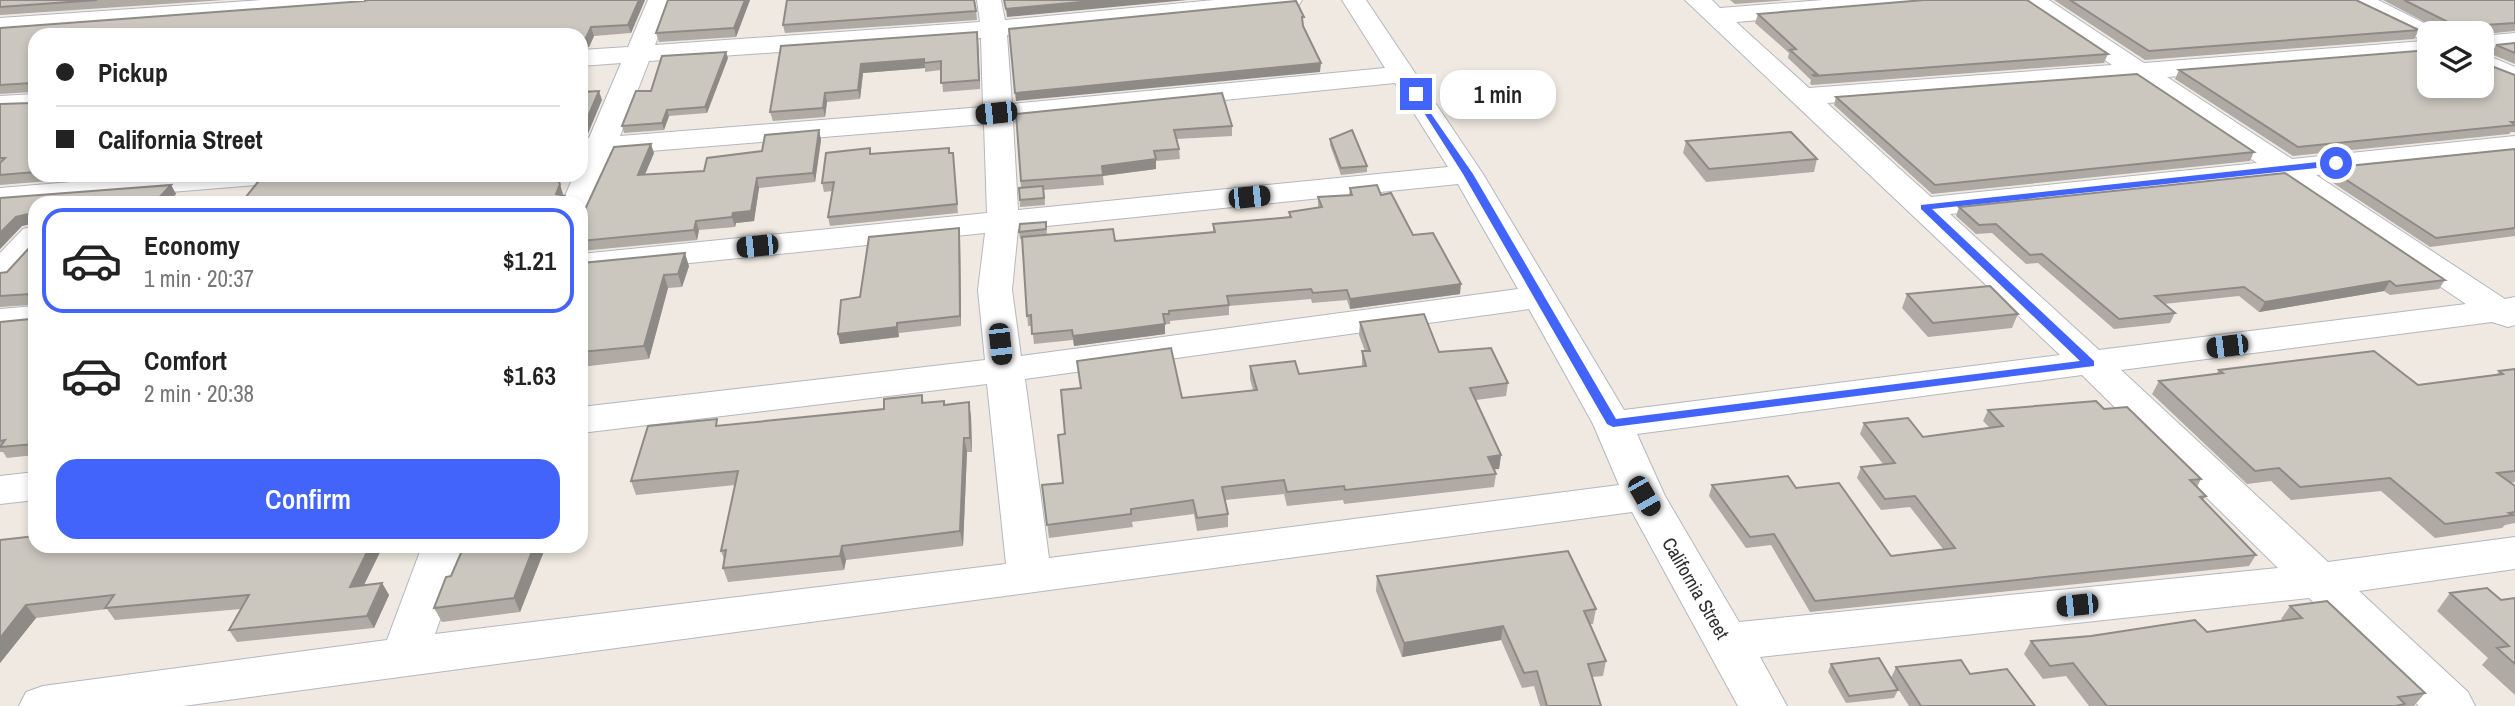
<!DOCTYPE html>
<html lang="en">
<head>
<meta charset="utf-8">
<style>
  body { margin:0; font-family:"Archivo Narrow",sans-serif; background:#f6f6f6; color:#222; height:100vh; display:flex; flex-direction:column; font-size:26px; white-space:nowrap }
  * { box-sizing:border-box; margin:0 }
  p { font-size:23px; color:#767676 }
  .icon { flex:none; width:38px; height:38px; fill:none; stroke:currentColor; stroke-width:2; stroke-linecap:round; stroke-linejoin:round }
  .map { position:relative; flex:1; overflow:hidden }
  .drawer { position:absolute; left:28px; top:196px; width:560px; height:357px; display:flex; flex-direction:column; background:#fff; border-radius:21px; box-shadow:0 4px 10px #0003 }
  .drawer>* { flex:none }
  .top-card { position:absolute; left:28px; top:28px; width:560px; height:154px; border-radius:21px; box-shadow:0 4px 10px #0003; display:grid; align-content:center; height:154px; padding:0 28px; background:#fff }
  .controls { position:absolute; left:2417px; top:21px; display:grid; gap:14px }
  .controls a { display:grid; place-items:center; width:77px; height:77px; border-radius:14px; background:#fff; box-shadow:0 4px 10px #0003; font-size:35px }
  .end { position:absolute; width:32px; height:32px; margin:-16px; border:9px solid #4264fb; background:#fff; box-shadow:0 0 0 4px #fff }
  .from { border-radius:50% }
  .bubble { position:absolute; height:49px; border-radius:21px; background:#fff; box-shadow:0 4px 10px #0003; font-size:23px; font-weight:600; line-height:49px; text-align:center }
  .car { position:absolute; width:21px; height:42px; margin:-21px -10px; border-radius:9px; box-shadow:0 0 5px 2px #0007; background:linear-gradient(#222 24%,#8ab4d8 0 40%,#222 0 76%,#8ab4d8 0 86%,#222 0) }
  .top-card b { display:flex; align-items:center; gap:24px; height:66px; font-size:26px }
  .top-card b+b { border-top:2px solid #e0e0e0 }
  .top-card i { width:18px; height:18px; background:#222 }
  ul { padding:12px 0 0; list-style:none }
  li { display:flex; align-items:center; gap:21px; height:105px; margin:0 14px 10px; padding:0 14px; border:4px solid transparent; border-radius:21px }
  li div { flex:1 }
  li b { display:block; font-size:26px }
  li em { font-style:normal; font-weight:600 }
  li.on { border-color:#4264fb }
  li>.icon { width:63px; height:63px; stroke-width:1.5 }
  .cta { display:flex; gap:14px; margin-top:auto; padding:14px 28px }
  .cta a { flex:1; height:80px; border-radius:21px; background:#4264fb; color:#fff; font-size:28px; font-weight:600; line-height:80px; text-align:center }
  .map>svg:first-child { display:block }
</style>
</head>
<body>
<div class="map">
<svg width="2515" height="706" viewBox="0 0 2515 706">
  <rect width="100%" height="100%" fill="#efe9e1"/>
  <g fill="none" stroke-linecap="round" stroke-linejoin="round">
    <defs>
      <path id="minor" d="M262 0H379L376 5 367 7 0 34V18Z
        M648 0H672L655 45 980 22 977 0H1001L1005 20 1214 0H1302L1299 5 1290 7 1007 35 1012 104 1385 68 1342 0H1366L1483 174 1624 410 2060 355 1685 0H1712L1720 8 1823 0H1930L1927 5 1918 7 1736 22 1809 88 2112 65 2023 5 2020 0H2049L2144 63 2424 41 2350 5 2347 0H2378L2438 30 2441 33H2429V57L2167 77 2292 159 2515 136V154L2316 175 2505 299 2515 297V325L2508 327 2492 322 2121 370 2328 562 2515 537V569L2359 591 2468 692 2475 706H2419L2309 598 1760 657 1787 706H1738L1632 512 183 706H19L26 692 43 686 387 640 422 546H466L435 634 1006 564 987 384 581 433V407L985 360 978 290 985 233 581 274V254L987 213 984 124 613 154 589 210 581 212V203H562L574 175H581V139L589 138 621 63 581 66V50L628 47ZM981 38 983 107 620 136 649 61ZM2134 80 2257 163 1931 197 1827 103ZM1395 83 1448 167 1018 210 1013 121ZM2281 179 2466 304 2099 350 1950 214ZM1458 184 1518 289 1021 356 1012 290 1018 229ZM1529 309 1593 424 1619 485 1049 558 1025 379ZM2082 375 2278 568 1739 622 1665 496 1637 434Z
        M2515 33V49L2482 52V36Z
        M2482 53 2515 67V86L2482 71Z
        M35 94V110L0 112V96Z
        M155 175H284L280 182 269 184 0 206V188Z
        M35 226V255L12 280 0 283V253L23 229Z
        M35 306V328L0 331V309Z
        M35 472V500L0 504V476Z"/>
    </defs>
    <use href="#minor" stroke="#b4b7c1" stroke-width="2"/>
    <use href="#minor" fill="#fff" fill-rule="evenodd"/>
  </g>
  <path fill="#afaba4" d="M0 0H224L0 15Z
    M368 0H645L631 33 594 36 589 47 581 48V35H35V175H124L0 185V104L31 103V92L0 94V28L364 1Z
    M668 0H750L736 37 659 42 656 33Z
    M975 0 977 20 785 33 783 25Z
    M1730 0H1789L1735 4Z
    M2054 0H2356L2419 30 2414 39 2145 60Z
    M2383 0H2515V31L2485 34 2486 64 2515 75V132H2511L2509 134 2293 156 2175 79 2179 70 2429 86 2482 33H2433L2436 28Z
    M1758 14 2108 54 2104 63 1812 85 1810 84 1811 80 1788 58 1789 53 1755 23Z
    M978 41 980 89 943 92 941 70 925 72V68L863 73 860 99 827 102 825 117 773 121 770 112 781 46Z
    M2515 43V64L2491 54 2496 45Z
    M728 58 707 113 669 116 664 130 624 133 622 126 651 91Z
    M1836 97 2254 152 2250 161 1932 194 1834 105Z
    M1016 114 1232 126V136L1177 139 1179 149 1180 159 1156 161V169L1103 176 1104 185 1044 190 1045 205 1020 207 1019 188H1021Z
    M819 130 821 140 815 182 759 188 754 221 736 223 735 227 699 230 697 240 581 251V218L654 153 645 174 704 171Z
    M1330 139 1367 166V172L1341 175 1330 145Z
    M1686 141 1817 159 1814 172 1706 182 1683 153Z
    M2515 149V236L2430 247 2324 177 2328 168Z
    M953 153 958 213 830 226 828 217 832 191 824 192 822 183 872 154Z
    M171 185 176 194 35 203V455L7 458 3 452H0V322L30 319V305L0 307V273L7 272 30 247 31 224 22 226 0 249V198Z
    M1350 188 1381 195 1460 294 1350 309 1347 300 1312 303 1311 299 1229 306V315L1170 321V324H1165V334L1074 346 1073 340 1034 344 1032 326H1028L1022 239H1020L1019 232 1046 222 1047 235 1115 241 1213 232V224L1289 217V212L1318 208V197L1349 195Z
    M1959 207 2445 280 2439 289 2390 295 2384 291 2259 312 2239 296 2164 304 2175 313 2170 323 2114 329 2038 263 2026 264 1992 233 1976 234 1956 216Z
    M960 238 961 326 899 333V337L840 344 838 334 860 297Z
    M581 266H689L682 287 668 288 649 359 581 367Z
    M1907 294 2018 314 2012 328 1928 337 1902 308Z
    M1360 322 1439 352 1508 383 1506 396 1476 400 1501 455 1499 469H1494L1496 474 1494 487 1344 504 1343 500 1287 506 1284 494 1225 500 1228 514V527L1197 531 1194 514 1132 522 1133 527 1049 538 1042 485 1063 483 1065 434 1081 388 1077 361 1182 398 1253 390 1250 379V366L1299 374 1362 367V351H1365L1359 335Z
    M2515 369V482L2511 483 2515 486V523L2505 525 2502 528 2435 538 2381 491 2291 500 2271 481 2247 484 2152 394 2159 381 2216 374 2219 370 2418 385 2497 375 2499 371Z
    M922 395 924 403 945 405 971 416 972 452H967L963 546 846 560 844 570 728 582 723 568 724 559 721 551 735 485 636 495 631 481 720 426 884 409Z
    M2104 409 2201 479 2197 487 2206 496 2203 500 2256 555 2249 566 1810 612 1771 545 1746 548 1709 496 1712 485 1796 488 1891 556 1943 549 1910 507 1881 510 1857 478 1861 467 1883 464 1860 434 1864 423 1923 437 1990 428 1983 421 1988 410Z
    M0 540 35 546H383L364 585 382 583 389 595 374 628 237 642 229 630 241 609 115 620 107 609 36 618 0 663Z
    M546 546 520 612 442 622 434 608 451 576Z
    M1377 576 1596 609 1593 624H1590L1606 661 1603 676 1592 677 1601 706H1540L1534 686 1522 688 1501 640 1402 657 1376 591Z
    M2450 593 2501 600 2515 598V695L2482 665 2488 658 2437 611Z
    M2290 606 2425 693 2414 706H2089L2066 676 2043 679 2024 654 2031 641 2207 632 2283 621 2281 619Z
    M1831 664 1898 690 1894 698 1846 703 1828 672Z
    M1896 667 1970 674 2035 706H1909L1891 678Z"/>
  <path fill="#8e8b86" d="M639 0H645L631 33 628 25Z
    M745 0H750L736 37 734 28Z
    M1102 0H1187L1007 17 1006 9Z
    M591 27 594 36 589 47 581 48V39Z
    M977 32 978 41 980 89 979 80Z
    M726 52 728 58 707 113 705 107Z
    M924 59 925 68 863 73 860 99 858 90 861 64Z
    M1321 63 1320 72 1016 101 1015 93Z
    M599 91 602 100 587 136H581V127Z
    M825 93 827 102 825 117 823 108Z
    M667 110 669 116 664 130 662 123Z
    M819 130 821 140 815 182 813 173Z
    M651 144 654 153 641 184 638 175Z
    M1156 159V169L1102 176V166Z
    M757 178 759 188 754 221 736 223 735 227 732 217 733 213Z
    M560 184 563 194 560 203 556 194Z
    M171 185 176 194 169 203H154Z
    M28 214 34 223 22 226 0 249V233L16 217Z
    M696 221 699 230 697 240 694 230Z
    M959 228 960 238 961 326 960 316Z
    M685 253 689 266 682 287 678 274Z
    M664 275 668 288 649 359 644 346Z
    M2390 281 2384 291 2259 312 2265 302Z
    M1461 284 1460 294 1350 309V299Z
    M897 323 899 337 840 344 838 334Z
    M1165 324V334L1074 346 1073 336Z
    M969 402 971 416 972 452 970 438Z
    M964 438 967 452 963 546 960 531Z
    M1501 455 1499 469 1486 470 1488 457Z
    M370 546H383L357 599 350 587Z
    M534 546H546L520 612 514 598Z
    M842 546 846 560 844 570 840 556Z
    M382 583 389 595 374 628 367 616Z
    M26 605 36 618 0 663V638Z
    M1503 626 1501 640 1402 657 1404 643Z"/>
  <path fill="#cbc7bf" stroke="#8e8b86" stroke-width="2" d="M0 0H97L0 7Z
    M368 0H639L628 25 591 27 586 38 581 39V35H35V172L0 175V163L5 158H0V104L31 103V83L0 85V28L364 1Z
    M668 0H745L734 28 656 33Z
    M787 0H974L976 11 783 25Z
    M1004 0H1102L1006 9Z
    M1924 0H2027L2108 54 1814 76 1813 75 1817 74 1790 50 1796 49 1758 14Z
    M2070 0H2356L2419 30 2149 51Z
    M2404 0H2515V23L2485 25 2486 64 2515 75V122H2511L2515 125 2298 147 2179 70 2429 50V86H2482V33H2436L2437 27H2446L2448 22Z
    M1296 1 1304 17H1302L1303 26 1321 63 1015 93 1009 29Z
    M977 32 979 80 941 83V61L924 63V59L861 64 858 90 825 93 823 108 770 112 781 46Z
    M2515 43V53L2496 45Z
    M726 52 705 107 667 110 662 123 622 126 636 91H651L662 56Z
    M2137 74 2254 152 1935 185 1836 97Z
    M599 91 584 126 581 127V92Z
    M1222 93 1232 126 1174 130 1179 149 1154 151 1156 159 1102 166 1103 175 1021 181 1016 114Z
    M819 130 813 173 757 178 751 211 733 213 732 217 696 221 694 230 581 241V218L614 147 651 144 638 175 704 171 707 158 762 151 765 135Z
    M1352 130 1367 166 1341 168 1330 139Z
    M1791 132 1817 159 1709 169 1686 141Z
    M870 148V154L949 148V153H953L957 204 828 217 834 182 822 183 826 153Z
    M2515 149V228L2436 238 2328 168Z
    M2285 173 2445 280 2396 286 2390 281 2265 302 2244 287 2155 296 2175 313 2119 319 2042 254 2030 255 1996 224 1979 225 1959 207Z
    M272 175H555L560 184 556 194 565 196 569 203H241L262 177Z
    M171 185 154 203H35V444L0 447 5 440 0 441V322L30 319V294L0 296V273L7 272 30 247 31 216 28 214 16 217 0 233V198Z
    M1377 185 1381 195 1391 193 1413 235 1433 233 1461 284 1350 299 1347 290 1313 293 1311 289 1227 296 1229 305 1169 311V314H1163L1165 324 1073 336 1072 330 1032 334 1031 315 1027 316 1022 237 1113 229 1115 241 1215 232 1213 224 1291 217 1289 212 1322 207 1318 197 1352 195 1350 188Z
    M1043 186 1044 198 1020 200 1019 188Z
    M1046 222V229L1019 232 1020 224Z
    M959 228 960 316 897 323V327L838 334 841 300 860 297 869 237Z
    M685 253 678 274 664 275 644 346 581 352 582 263Z
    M1990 286 2018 314 1933 323 1907 294Z
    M1424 314 1439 352 1491 348 1508 383 1470 388 1501 455 1488 457 1496 474 1345 490 1344 486 1287 492 1284 480 1222 487 1228 514 1197 518 1193 500 1131 509V514L1047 525 1042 485 1063 483 1058 435 1065 434 1061 390 1081 388 1077 361 1171 348 1182 398 1257 390 1250 366 1295 361 1299 374 1366 366 1362 351H1370L1360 322Z
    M2374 351 2418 385 2503 374 2499 371 2515 369V471L2497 473 2515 486V512L2509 513 2513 515 2445 524 2390 478 2300 487 2279 468 2255 471 2159 381 2223 373 2219 370Z
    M922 395V403L944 401V405L969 402 970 438H964L960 531 842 546 840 556 723 568 726 550 721 551 738 471 631 481 648 426 717 419 716 426 884 409V399Z
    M2096 401 2104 409 2127 407 2201 479 2190 480 2206 496 2200 497 2256 555 1815 601 1774 534 1750 537 1712 485 1788 476 1796 488 1839 483 1891 556 1955 548 1915 496 1885 499 1861 467 1895 463 1864 423 1908 418 1923 437 2003 426 1988 410Z
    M35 536V546H370L350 587 382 583 367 616 229 630 249 595 105 608 114 595 26 605 0 638V540Z
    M464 546H534L514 598 434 608 446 577 451 576Z
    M1568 551 1596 609 1584 611 1606 661 1588 664 1601 706H1547L1537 671 1524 673 1503 626 1404 643 1377 576Z
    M2487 588 2501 600 2515 598V664L2497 648 2509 646 2450 593Z
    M2327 601 2425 693 2398 697 2405 704 2395 706H2107L2073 663 2050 666 2031 641 2091 636 2195 620 2207 632 2302 618 2290 606Z
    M1879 658 1898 690 1849 696 1831 664Z
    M1961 660 1970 674 2007 669 2035 706H1921L1896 667Z"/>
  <path fill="#4264fb" d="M1416 92 1473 174 1616 419 2080 361 1921 209V205L2336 160 2341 163 2336 166 1932 209 2094 361V366L1613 427 1607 424 1463 174 1412 94Z"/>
  <g text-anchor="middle" stroke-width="5" stroke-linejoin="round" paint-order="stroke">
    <g font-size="19" fill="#2e2e2e" stroke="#fff">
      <text transform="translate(1696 588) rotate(60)" y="7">California Street</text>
    </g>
  </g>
</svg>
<div class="controls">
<a><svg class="icon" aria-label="layers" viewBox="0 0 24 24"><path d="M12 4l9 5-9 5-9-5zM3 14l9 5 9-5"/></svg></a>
</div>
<i class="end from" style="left:2336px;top:163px"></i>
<i class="end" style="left:1416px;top:94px"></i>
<div class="bubble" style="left:1440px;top:70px;width:116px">1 min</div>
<i class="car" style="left:996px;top:113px;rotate:264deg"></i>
<i class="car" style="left:1249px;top:197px;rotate:84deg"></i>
<i class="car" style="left:757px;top:246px;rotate:264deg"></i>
<i class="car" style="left:1000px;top:344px;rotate:174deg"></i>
<i class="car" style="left:2227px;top:346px;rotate:263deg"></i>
<i class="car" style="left:1644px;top:496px;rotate:150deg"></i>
<i class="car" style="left:2077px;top:605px;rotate:264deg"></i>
<div class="top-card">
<b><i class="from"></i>Pickup</b>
<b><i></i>California Street</b>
</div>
<section class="drawer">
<ul>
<li class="on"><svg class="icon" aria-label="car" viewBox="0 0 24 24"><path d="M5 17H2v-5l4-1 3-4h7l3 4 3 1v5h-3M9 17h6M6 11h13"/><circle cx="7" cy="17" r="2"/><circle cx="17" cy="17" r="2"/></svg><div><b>Economy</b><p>1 min · 20:37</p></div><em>$1.21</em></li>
<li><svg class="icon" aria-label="car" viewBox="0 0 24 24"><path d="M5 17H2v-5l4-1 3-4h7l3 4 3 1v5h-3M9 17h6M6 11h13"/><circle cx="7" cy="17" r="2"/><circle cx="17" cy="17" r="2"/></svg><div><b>Comfort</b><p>2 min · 20:38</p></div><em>$1.63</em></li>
</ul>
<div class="cta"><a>Confirm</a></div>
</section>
</div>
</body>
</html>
